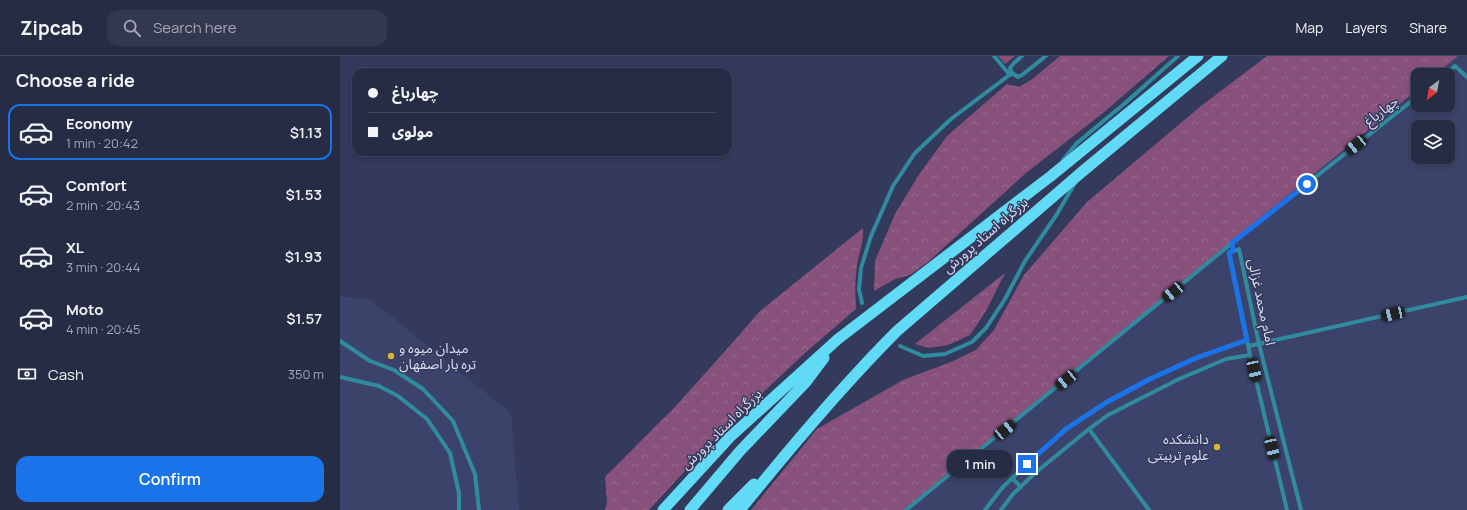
<!DOCTYPE html>
<html lang="en">
<head>
<meta charset="utf-8">
<style>
  body { margin:0; font-family:Manrope,"Noto Sans Arabic",sans-serif; background:#333850; color:#f1f3f6; height:100vh; display:flex; flex-direction:column; font-size:15px; white-space:nowrap }
  * { box-sizing:border-box; margin:0 }
  p { font-size:13px; color:#a4a7b3 }
  .icon { flex:none; width:22px; height:22px; fill:none; stroke:currentColor; stroke-width:2; stroke-linecap:round; stroke-linejoin:round }
  .map { position:relative; flex:1; overflow:hidden }
  .sheet { display:flex; flex-direction:column; background:#272c45; width:340px }
  .sheet>* { flex:none }
  .banner { position:absolute; left:12px; top:12px; width:380px; height:88px; border-radius:12px; box-shadow:0 2px 6px #0003,0 0 0 1px #43485e; display:grid; align-content:center; height:88px; padding:0 16px; background:#272c45 }
  .needle { width:26px; rotate:212deg }
  .tools { position:absolute; left:1071px; top:12px; display:grid; gap:8px }
  .tools a { display:grid; place-items:center; width:44px; height:44px; border-radius:8px; background:#272c45; box-shadow:0 2px 6px #0003,0 0 0 1px #43485e; font-size:20px }
  .end { position:absolute; width:18px; height:18px; margin:-9px; border:5px solid #1a73e8; background:#fff; box-shadow:0 0 0 2px #fff }
  .from { border-radius:50% }
  .bubble { position:absolute; height:28px; border-radius:12px; background:#272c45; box-shadow:0 2px 6px #0003,0 0 0 1px #43485e; font-size:13px; font-weight:600; line-height:28px; text-align:center }
  .car { position:absolute; width:12px; height:24px; margin:-12px -6px; border-radius:5px; box-shadow:0 0 3px 1px #0007; background:linear-gradient(#222 24%,#8ab4d8 0 40%,#222 0 76%,#8ab4d8 0 86%,#222 0) }
  .banner b { display:flex; align-items:center; gap:14px; height:38px; font-size:15px }
  .banner b+b { border-top:1px solid #43485e }
  .banner i { width:10px; height:10px; background:#f1f3f6 }
  ul { padding:0; list-style:none }
  li { display:flex; align-items:center; gap:12px; height:56px; margin:0 8px 6px; padding:0 8px; border:2px solid transparent; border-radius:12px }
  li div { flex:1 }
  li b { display:block; font-size:15px }
  li em { font-style:normal; font-weight:600 }
  li.current { border-color:#1a73e8 }
  li>.icon { width:36px; height:36px; stroke-width:1.5 }
  h2 { padding:0 16px; font-size:18px; line-height:48px }
  .pay { display:flex; align-items:center; gap:10px; height:44px; padding:0 16px; font-size:15px }
  .pay p { margin-inline-start:auto }
  .button { display:flex; gap:8px; margin-top:auto; padding:8px 16px }
  .button a { flex:1; height:46px; border-radius:12px; background:#1a73e8; color:#fff; font-size:16px; font-weight:600; line-height:46px; text-align:center }
  header { display:flex; align-items:center; gap:24px; box-sizing:border-box; height:56px; padding:0 20px; background:#272c45; border-bottom:1px solid #43485e }
  header strong { font-size:19px }
  nav { display:flex; gap:22px; margin-inline-start:auto; font-size:14px }
  .search { width:280px; height:36px; background:#333850; display:flex; align-items:center; gap:10px; box-sizing:border-box; padding:0 14px; border-radius:12px; color:#a4a7b3; font-size:15px }
  main { display:flex; flex:1; min-height:0 }
  .map>svg:first-child { display:block }
</style>
</head>
<body>
<header>
<strong>Zipcab</strong>
<div class="search"><svg class="icon" aria-label="search" viewBox="0 0 24 24"><circle cx="10" cy="10" r="6"/><path d="M15 15l6 6"/></svg>Search here</div>
<nav><a>Map</a><a>Layers</a><a>Share</a></nav>
</header>
<main>
<section class="sheet">
<h2>Choose a ride</h2>
<ul>
<li class="current"><svg class="icon" aria-label="car" viewBox="0 0 24 24"><path d="M5 17H2v-5l4-1 3-4h7l3 4 3 1v5h-3M9 17h6M6 11h13"/><circle cx="7" cy="17" r="2"/><circle cx="17" cy="17" r="2"/></svg><div><b>Economy</b><p>1 min · 20:42</p></div><em>$1.13</em></li>
<li><svg class="icon" aria-label="car" viewBox="0 0 24 24"><path d="M5 17H2v-5l4-1 3-4h7l3 4 3 1v5h-3M9 17h6M6 11h13"/><circle cx="7" cy="17" r="2"/><circle cx="17" cy="17" r="2"/></svg><div><b>Comfort</b><p>2 min · 20:43</p></div><em>$1.53</em></li>
<li><svg class="icon" aria-label="car" viewBox="0 0 24 24"><path d="M5 17H2v-5l4-1 3-4h7l3 4 3 1v5h-3M9 17h6M6 11h13"/><circle cx="7" cy="17" r="2"/><circle cx="17" cy="17" r="2"/></svg><div><b>XL</b><p>3 min · 20:44</p></div><em>$1.93</em></li>
<li><svg class="icon" aria-label="car" viewBox="0 0 24 24"><path d="M5 17H2v-5l4-1 3-4h7l3 4 3 1v5h-3M9 17h6M6 11h13"/><circle cx="7" cy="17" r="2"/><circle cx="17" cy="17" r="2"/></svg><div><b>Moto</b><p>4 min · 20:45</p></div><em>$1.57</em></li>
</ul>
<div class="pay"><svg class="icon" aria-label="cash" viewBox="0 0 24 24"><path d="M3 7h18v10H3z"/><circle cx="12" cy="12" r="2"/></svg>Cash<p>350 m</p></div>
<div class="button"><a>Confirm</a></div>
</section>
<div class="map">
<svg width="1127" height="454" viewBox="0 0 1127 454">
  <defs>
    <pattern id="forest-crowns" width="20" height="18" patternUnits="userSpaceOnUse"><rect width="20" height="18" fill="#87517b"/><path d="M2 6a3 3 0 1 1 6 0M12 15a3 3 0 1 1 6 0" fill="none" stroke="#97698e"/></pattern>
    <pattern id="park-tufts" width="24" height="20" patternUnits="userSpaceOnUse"><rect width="24" height="20" fill="#87517b"/><path d="M3 7l-1-3M5 7V3M7 7l1-3M15 17l-1-3M17 17v-4M19 17l1-3" fill="none" stroke="#97698e"/></pattern>
  </defs>
  <rect width="100%" height="100%" fill="#343a5c"/>
  <path fill="#3c436b" fill-rule="evenodd" d="M1118 0H1127V454H563L1078 33V49H1108V19H1095ZM1078 71H1108V101H1078Z
    M0 240 31 244 171 357 179 454H0Z"/>
  <path fill="url(#forest-crowns)" d="M720 0H829L763 57 686 117 588 206 570 219 555 223 534 235 535 205 555 158 578 120 607 80 667 28 679 31 691 24Z
    M927 0H1118L1095 19H1078V33L563 454H411L477 373 563 324 611 306 636 294 654 274 684 219 747 146 861 50Z
    M523 172C524 186 519 196 517 209 515 224 515 238 516 253L465 297 377 380 309 454H265L267 446 265 421 334 352 402 276 419 256Z
    M665 217 646 255 630 279 608 289 589 292 575 288Z"/>
  <path fill="url(#park-tufts)" d="M658 0H675L665 8Z"/>
  <g fill="none" stroke-linecap="round" stroke-linejoin="round">
    <path stroke="#308b9f" stroke-width="4" d="M654 0 670 19
      M682 0 674 7 670 12 672 17 678 21 682 19 706 0
      M1104 19 1115 10 1127 21
      M723 104 737 87 784 48 838 0
      M893 195 892 187 1078 40
      M522 247 519 233 521 212 531 180 553 130 575 97 611 63 672 17
      M0 285 30 305 54 314 83 333 113 365 135 418 139 454
      M560 290 583 300 605 298 632 286 646 272 665 243 685 205 717 158 735 127
      M909 290 1127 241
      M0 321 39 330 58 340 87 363 110 397 119 437V454
      M749 373 809 454
      M672 422 681 431
      M566 454 892 187
      M645 454 662 432 687 408 726 373 767 346 810 323 856 302 907 284
      M661 454 673 438 695 417 749 373 768 359 839 323 886 303 910 299
      M947 454 910 299 889 197 899 193 919 288 961 454"/>
    <path stroke="#61dbf5" stroke-width="11" d="M323 454 390 381 498 283 711 120 858 0
      M350 454 400 395 466 326 484 302
      M388 454 414 428
      M400 454C450 392 501 331 557 275L743 115 882 0"/>
  </g>
  <g fill="none" stroke-linecap="round" stroke-linejoin="round">
    <path stroke="#1a73e8" stroke-width="5" d="M687 408 726 373 767 346 810 323 856 302 907 284 889 197 893 195 892 187 967 128"/>
  </g>
  <g fill="#d4b635" stroke="#343a5c" stroke-width="1.5">
    <circle cx="51" cy="300" r="4"/>
    <circle cx="877" cy="391" r="4"/>
  </g>
  <g text-anchor="middle" stroke-width="3" stroke-linejoin="round" paint-order="stroke">
    <g font-size="14" fill="#d7dbf1" stroke="#343a5c">
      <text transform="translate(1041 55) rotate(-38)" y="5">چهارباغ</text>
      <text transform="translate(645 179) rotate(-41)" y="5">بزرگراه استاد پرورش</text>
      <text transform="translate(922 246) rotate(78)" y="5">امام محمد غزالی</text>
      <text transform="translate(381 373) rotate(-45)" y="5">بزرگراه استاد پرورش</text>
    </g>
    <g font-size="14" fill="#d7dbf1" stroke="#343a5c" text-anchor="start">
      <text x="59" y="297">میدان میوه و<tspan x="59" dy="16">تره بار اصفهان</tspan></text>
      <text x="869" y="388" text-anchor="end">دانشکده<tspan x="869" dy="16">علوم تربیتی</tspan></text>
    </g>
  </g>
</svg>
<div class="tools">
<a><svg class="needle" viewBox="-14 -14 28 28"><path d="M0-13l5 13h-10z" fill="#e53935"/><path d="M0 13l5-13h-10z" fill="#a4a7b3"/></svg></a>
<a><svg class="icon" aria-label="layers" viewBox="0 0 24 24"><path d="M12 4l9 5-9 5-9-5zM3 14l9 5 9-5"/></svg></a>
</div>
<i class="end from" style="left:967px;top:128px"></i>
<i class="end" style="left:687px;top:408px"></i>
<div class="bubble" style="left:607px;top:394px;width:66px">1 min</div>
<i class="car" style="left:1016px;top:89px;rotate:231deg"></i>
<i class="car" style="left:833px;top:236px;rotate:231deg"></i>
<i class="car" style="left:1053px;top:258px;rotate:257deg"></i>
<i class="car" style="left:914px;top:314px;rotate:167deg"></i>
<i class="car" style="left:726px;top:324px;rotate:231deg"></i>
<i class="car" style="left:665px;top:374px;rotate:51deg"></i>
<i class="car" style="left:932px;top:392px;rotate:167deg"></i>
<div class="banner">
<b><i class="from"></i>چهارباغ</b>
<b><i></i>مولوی</b>
</div>
</div>
</main>
</body>
</html>
